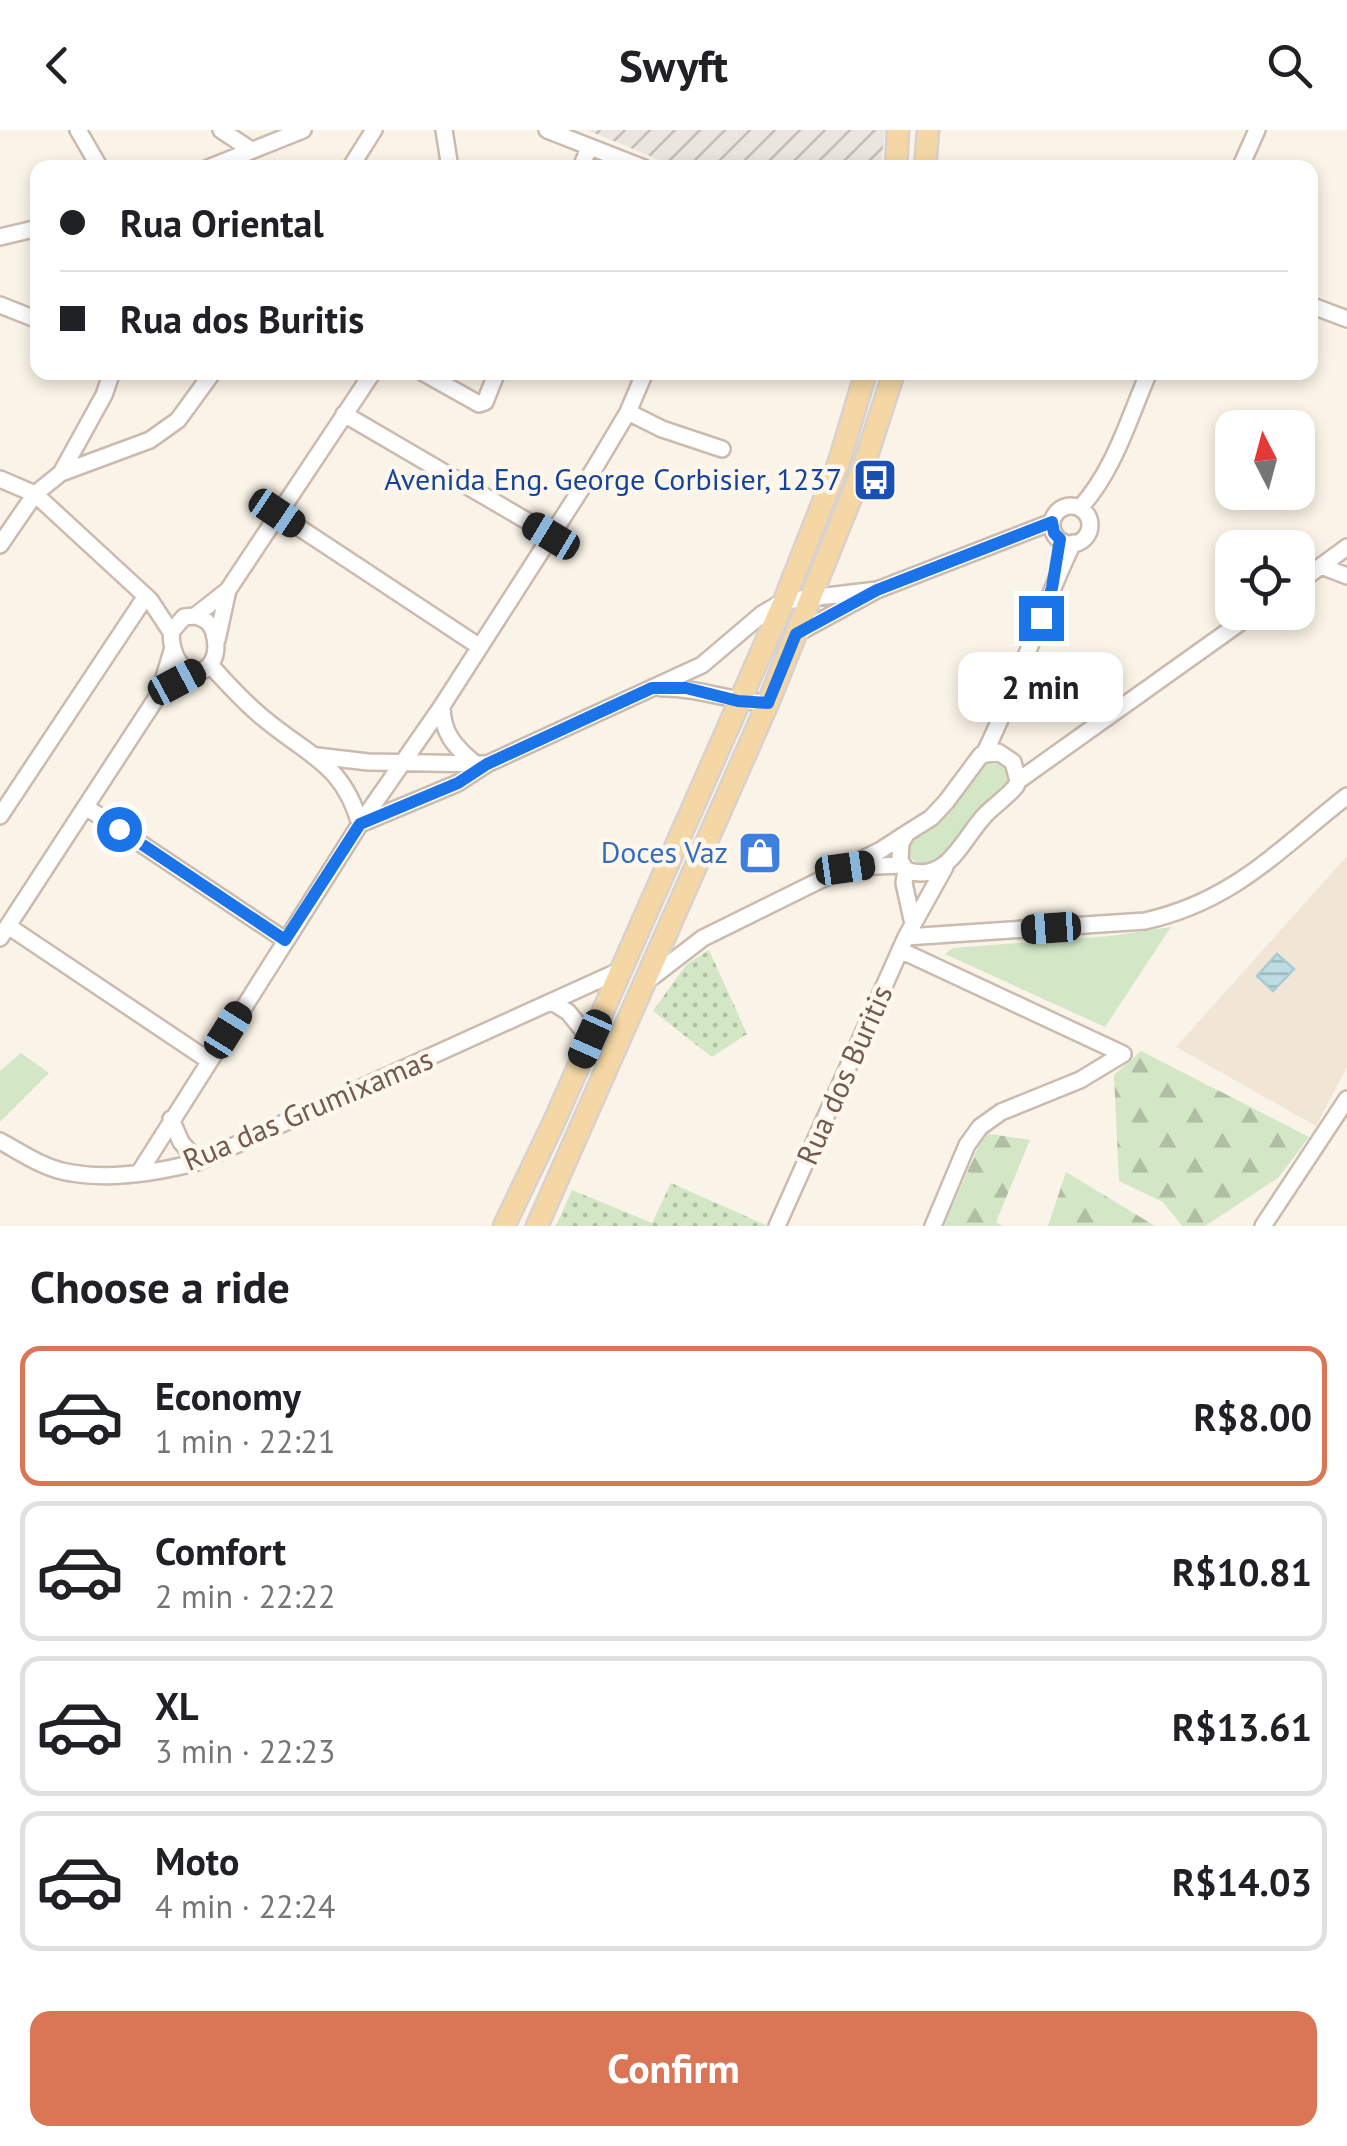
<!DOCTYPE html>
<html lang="en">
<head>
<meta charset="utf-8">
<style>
  body { margin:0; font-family:"PT Sans",sans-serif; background:#f2f2f2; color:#202124; height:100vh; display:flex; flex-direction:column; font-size:38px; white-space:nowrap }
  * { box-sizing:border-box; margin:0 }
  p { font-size:32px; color:#757577 }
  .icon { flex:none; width:55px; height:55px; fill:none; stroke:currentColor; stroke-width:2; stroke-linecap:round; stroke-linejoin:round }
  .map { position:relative; height:1096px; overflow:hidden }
  .side { display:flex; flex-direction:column; background:#fff; flex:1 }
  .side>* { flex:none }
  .banner { position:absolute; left:30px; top:30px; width:1288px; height:220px; border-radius:20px; box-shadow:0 5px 15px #0003; display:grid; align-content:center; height:220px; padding:0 30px; background:#fff }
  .needle { width:65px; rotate:354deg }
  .buttons { position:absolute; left:1215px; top:280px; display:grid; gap:20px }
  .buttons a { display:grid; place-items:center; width:100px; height:100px; border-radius:20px; background:#fff; box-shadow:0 5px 15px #0003; font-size:50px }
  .end { position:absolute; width:45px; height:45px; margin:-22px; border:12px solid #1a73e8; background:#fff; box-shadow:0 0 0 5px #fff }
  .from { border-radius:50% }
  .bubble { position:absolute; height:70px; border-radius:20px; background:#fff; box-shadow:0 5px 15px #0003; font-size:32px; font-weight:700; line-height:70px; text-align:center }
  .car { position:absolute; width:30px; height:60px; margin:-30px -15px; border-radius:12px; box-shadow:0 0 8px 2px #0007; background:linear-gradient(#222 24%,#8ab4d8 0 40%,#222 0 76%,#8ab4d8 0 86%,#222 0) }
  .banner b { display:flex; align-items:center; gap:35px; height:95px; font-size:38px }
  .banner b+b { border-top:2px solid #e0e0e0 }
  .banner i { width:25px; height:25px; background:#202124 }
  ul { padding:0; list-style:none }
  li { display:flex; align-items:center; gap:30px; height:140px; margin:0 20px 15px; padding:0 10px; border:5px solid #e0e0e0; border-radius:20px }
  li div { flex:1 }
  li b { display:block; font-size:38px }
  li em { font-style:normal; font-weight:700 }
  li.active { border-color:#da7556 }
  li>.icon { width:90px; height:90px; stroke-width:1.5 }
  h2 { padding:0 30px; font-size:45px; line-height:120px }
  .button { display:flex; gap:20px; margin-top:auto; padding:20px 30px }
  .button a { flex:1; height:115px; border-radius:20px; background:#da7556; color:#fff; font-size:40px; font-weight:700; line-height:115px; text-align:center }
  header { display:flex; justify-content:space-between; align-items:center; height:130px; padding:0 30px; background:#fff; font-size:45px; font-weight:700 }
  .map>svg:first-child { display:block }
</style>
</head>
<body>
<header><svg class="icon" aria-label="back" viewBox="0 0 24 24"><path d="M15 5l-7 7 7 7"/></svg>Swyft<svg class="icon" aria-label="search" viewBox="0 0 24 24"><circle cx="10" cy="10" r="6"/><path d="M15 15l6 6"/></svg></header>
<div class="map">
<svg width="1347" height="1096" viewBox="0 0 1347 1096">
  <defs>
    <pattern id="industrial-furrows" width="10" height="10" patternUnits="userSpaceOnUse" patternTransform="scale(2.5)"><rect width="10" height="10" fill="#ebe5e0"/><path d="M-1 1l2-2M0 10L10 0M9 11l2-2" fill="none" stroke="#c3bdb8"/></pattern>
    <pattern id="grass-dots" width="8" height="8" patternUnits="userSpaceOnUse" patternTransform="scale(2.5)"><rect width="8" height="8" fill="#d3e7c6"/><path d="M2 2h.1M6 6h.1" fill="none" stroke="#b0bea3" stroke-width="1.8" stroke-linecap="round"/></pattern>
    <pattern id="forest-firs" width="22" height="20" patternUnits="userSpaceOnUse" patternTransform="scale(2.5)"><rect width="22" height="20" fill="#d3e7c6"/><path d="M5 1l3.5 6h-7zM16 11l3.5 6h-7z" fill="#b0bea3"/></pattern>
    <pattern id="water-rules" width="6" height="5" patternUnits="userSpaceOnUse" patternTransform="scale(2.5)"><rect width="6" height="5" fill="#bddde2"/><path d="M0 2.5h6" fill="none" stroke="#9eb6b9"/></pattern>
  </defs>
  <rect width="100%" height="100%" fill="#faf3e7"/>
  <path fill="#f1e5d6" d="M1347 726V937L1316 996 1176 917Z"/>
  <path fill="url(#industrial-furrows)" d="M587 0H885L881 37 679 38Z"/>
  <path fill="url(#grass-dots)" d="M709 820 747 904 712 927 653 881 686 835Z
    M671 1053 768 1096H556L572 1060 652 1093Z"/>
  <path fill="url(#forest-firs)" d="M1141 921 1309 1007 1279 1047 1205 1096H1182L1163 1072 1119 1051 1114 945Z
    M984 1003 1030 1010 996 1092 1003 1096H944Z
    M1066 1042 1155 1096H1048Z"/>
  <path fill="#d3e7c6" d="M995 629 1009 635 1012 653 974 689 942 732C926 735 915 738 907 721 910 703 934 696 947 682 961 667 976 635 995 629Z
    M1171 797 1105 897 945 824 953 818 1110 806Z
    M21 923 49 943 0 992V941Z"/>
  <path fill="url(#water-rules)" stroke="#a4cbd3" stroke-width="2.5" d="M1277 824 1294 839 1273 861 1257 846Z"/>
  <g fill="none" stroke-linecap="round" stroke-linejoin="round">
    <defs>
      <path id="minor" d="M78 0 100 38
        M221 0 251 20
        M444 0 450 38
        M547 0 644 38
        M208 38 303 0
        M350 38 374 0
        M581 38 589 17
        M1240 38 1257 0
        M0 107 38 98
        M0 175 38 190
        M1310 175 1347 189
        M422 242 479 274 485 272 497 242
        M628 282 662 299 722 319
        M344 284 551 405
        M61 343 150 310 178 290 213 242
        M0 349 35 364 150 470 171 502
        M1052 395a19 19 0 1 1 38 0a19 19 0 1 1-38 0Z
        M1080 378C1115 339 1128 290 1149 242
        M277 383 480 517
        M0 415 35 364 61 343 104 265 112 242
        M1321 436 1347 446
        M1298 453 1347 417
        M195 486 228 460 373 242
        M195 486C207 489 213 495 215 508 223 549 172 559 171 502L184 487Z
        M796 504 877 460 1052 392
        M217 510 228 460
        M211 536C229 555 246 575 267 591 311 627 343 635 360 694L458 653 487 634 702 535 762 484 784 471 877 460
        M661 558C698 557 731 572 768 573
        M442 576C442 602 454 616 473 632
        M985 622C1019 554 1040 481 1073 413
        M317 626 368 632 487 634
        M1018 651 1255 482
        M86 677 285 810
        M0 686 146 466
        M854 737 902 735
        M906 740C947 755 962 709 986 684 996 674 1007 667 1016 656L1018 651 1013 632 998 622 981 625 946 672 931 688 907 703 901 713 900 730 906 740 904 753 913 794
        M8 796 208 930
        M906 807 1145 791C1234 771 1278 720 1347 666
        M0 808 159 564 172 521
        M900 820 1123 924
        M647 851 703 808 881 720 904 705
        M552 872 568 882 590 909
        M171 989 181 1012 198 1032
        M0 1011C22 1023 46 1040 72 1043 112 1050 159 1042 198 1032L621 840
        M139 1043 360 694 442 576 594 339 628 282 645 242
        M777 1096 906 807 945 737
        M933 1096 967 1015 980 997 1001 982 1080 950 1123 924
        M1263 1096 1347 969"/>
      <path id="major" d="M896 38 898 0
        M925 38 928 0
        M504 1096 553 994 784 471 839 332 866 242
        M537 1096 768 573 863 338 894 242"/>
    </defs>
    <use href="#minor" stroke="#cbbbae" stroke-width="20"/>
    <use href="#major" stroke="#d8d1cd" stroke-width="25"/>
    <use href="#minor" stroke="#fff" stroke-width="15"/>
    <use href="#major" stroke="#f4d7a4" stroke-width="20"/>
  </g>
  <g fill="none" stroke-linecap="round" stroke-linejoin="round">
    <path stroke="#1a73e8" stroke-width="12" d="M119 699 285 810 360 694 458 653 487 634 652 558H686L738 571 768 573 796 504 877 460 1052 392 1054 403 1060 409 1052 458 1041 488"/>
  </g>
  <defs>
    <symbol id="bus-square" viewBox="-11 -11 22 22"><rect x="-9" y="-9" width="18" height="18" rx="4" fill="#1a4fb4" stroke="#fdf7ed"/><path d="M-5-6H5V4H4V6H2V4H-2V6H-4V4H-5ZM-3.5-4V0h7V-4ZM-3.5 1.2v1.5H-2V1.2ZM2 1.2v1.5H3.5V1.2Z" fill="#fff"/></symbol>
    <symbol id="shop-square" viewBox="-11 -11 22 22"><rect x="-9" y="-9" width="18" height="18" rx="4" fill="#3f7fe0" stroke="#fdf7ed"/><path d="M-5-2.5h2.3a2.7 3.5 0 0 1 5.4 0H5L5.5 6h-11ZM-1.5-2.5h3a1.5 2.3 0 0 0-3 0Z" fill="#fff"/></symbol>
  </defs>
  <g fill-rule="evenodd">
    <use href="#bus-square" x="850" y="325" width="50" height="50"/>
    <use href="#shop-square" x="735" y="698" width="50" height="50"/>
  </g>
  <g text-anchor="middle" stroke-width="9" stroke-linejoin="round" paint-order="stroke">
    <g font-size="30" fill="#164399" stroke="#fdf7ed" text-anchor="end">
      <text x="842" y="360">Avenida Eng. George Corbisier, 1237</text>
    </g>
    <g font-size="30" fill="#366cbe" stroke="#fdf7ed" text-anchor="end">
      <text x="728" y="733">Doces Vaz</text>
    </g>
    <g font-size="30" fill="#725b4d" stroke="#fdf7ed">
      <text transform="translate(845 945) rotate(-66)" y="10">Rua dos Buritis</text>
      <text transform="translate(308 980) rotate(-23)" y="10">Rua das Grumixamas</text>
    </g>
  </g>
</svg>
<div class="buttons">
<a><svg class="needle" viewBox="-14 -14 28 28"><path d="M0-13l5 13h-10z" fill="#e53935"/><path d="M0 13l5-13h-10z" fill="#757577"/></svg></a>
<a><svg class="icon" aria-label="locate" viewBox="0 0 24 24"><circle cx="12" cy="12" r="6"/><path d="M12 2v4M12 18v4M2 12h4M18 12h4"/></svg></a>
</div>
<i class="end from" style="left:119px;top:699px"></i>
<i class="end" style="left:1041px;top:488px"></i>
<div class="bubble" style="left:958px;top:522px;width:165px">2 min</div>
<i class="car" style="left:277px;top:383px;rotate:124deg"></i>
<i class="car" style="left:551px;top:406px;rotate:301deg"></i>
<i class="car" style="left:177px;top:552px;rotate:62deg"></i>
<i class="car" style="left:845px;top:738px;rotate:82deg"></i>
<i class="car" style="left:1051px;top:798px;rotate:266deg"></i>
<i class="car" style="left:228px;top:900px;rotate:32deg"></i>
<i class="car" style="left:590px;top:909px;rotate:204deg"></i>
<div class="banner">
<b><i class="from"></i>Rua Oriental</b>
<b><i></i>Rua dos Buritis</b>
</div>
</div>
<section class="side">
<h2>Choose a ride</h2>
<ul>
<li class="active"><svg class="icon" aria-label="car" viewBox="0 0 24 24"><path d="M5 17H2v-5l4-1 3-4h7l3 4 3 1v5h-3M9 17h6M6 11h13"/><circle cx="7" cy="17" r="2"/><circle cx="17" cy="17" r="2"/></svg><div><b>Economy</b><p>1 min · 22:21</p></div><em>R$8.00</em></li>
<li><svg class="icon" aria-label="car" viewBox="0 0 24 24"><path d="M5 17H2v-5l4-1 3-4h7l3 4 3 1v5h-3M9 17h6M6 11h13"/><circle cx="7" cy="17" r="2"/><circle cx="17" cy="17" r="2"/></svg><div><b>Comfort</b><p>2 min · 22:22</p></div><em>R$10.81</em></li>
<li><svg class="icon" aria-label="car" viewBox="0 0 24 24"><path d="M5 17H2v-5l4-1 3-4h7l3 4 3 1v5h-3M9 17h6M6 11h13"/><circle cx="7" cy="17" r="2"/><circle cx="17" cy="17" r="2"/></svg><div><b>XL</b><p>3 min · 22:23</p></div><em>R$13.61</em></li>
<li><svg class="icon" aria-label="car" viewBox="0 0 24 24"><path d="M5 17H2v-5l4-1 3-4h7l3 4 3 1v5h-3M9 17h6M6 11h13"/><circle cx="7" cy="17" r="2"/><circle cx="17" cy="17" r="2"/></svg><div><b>Moto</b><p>4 min · 22:24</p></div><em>R$14.03</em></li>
</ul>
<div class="button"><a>Confirm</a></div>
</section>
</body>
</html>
